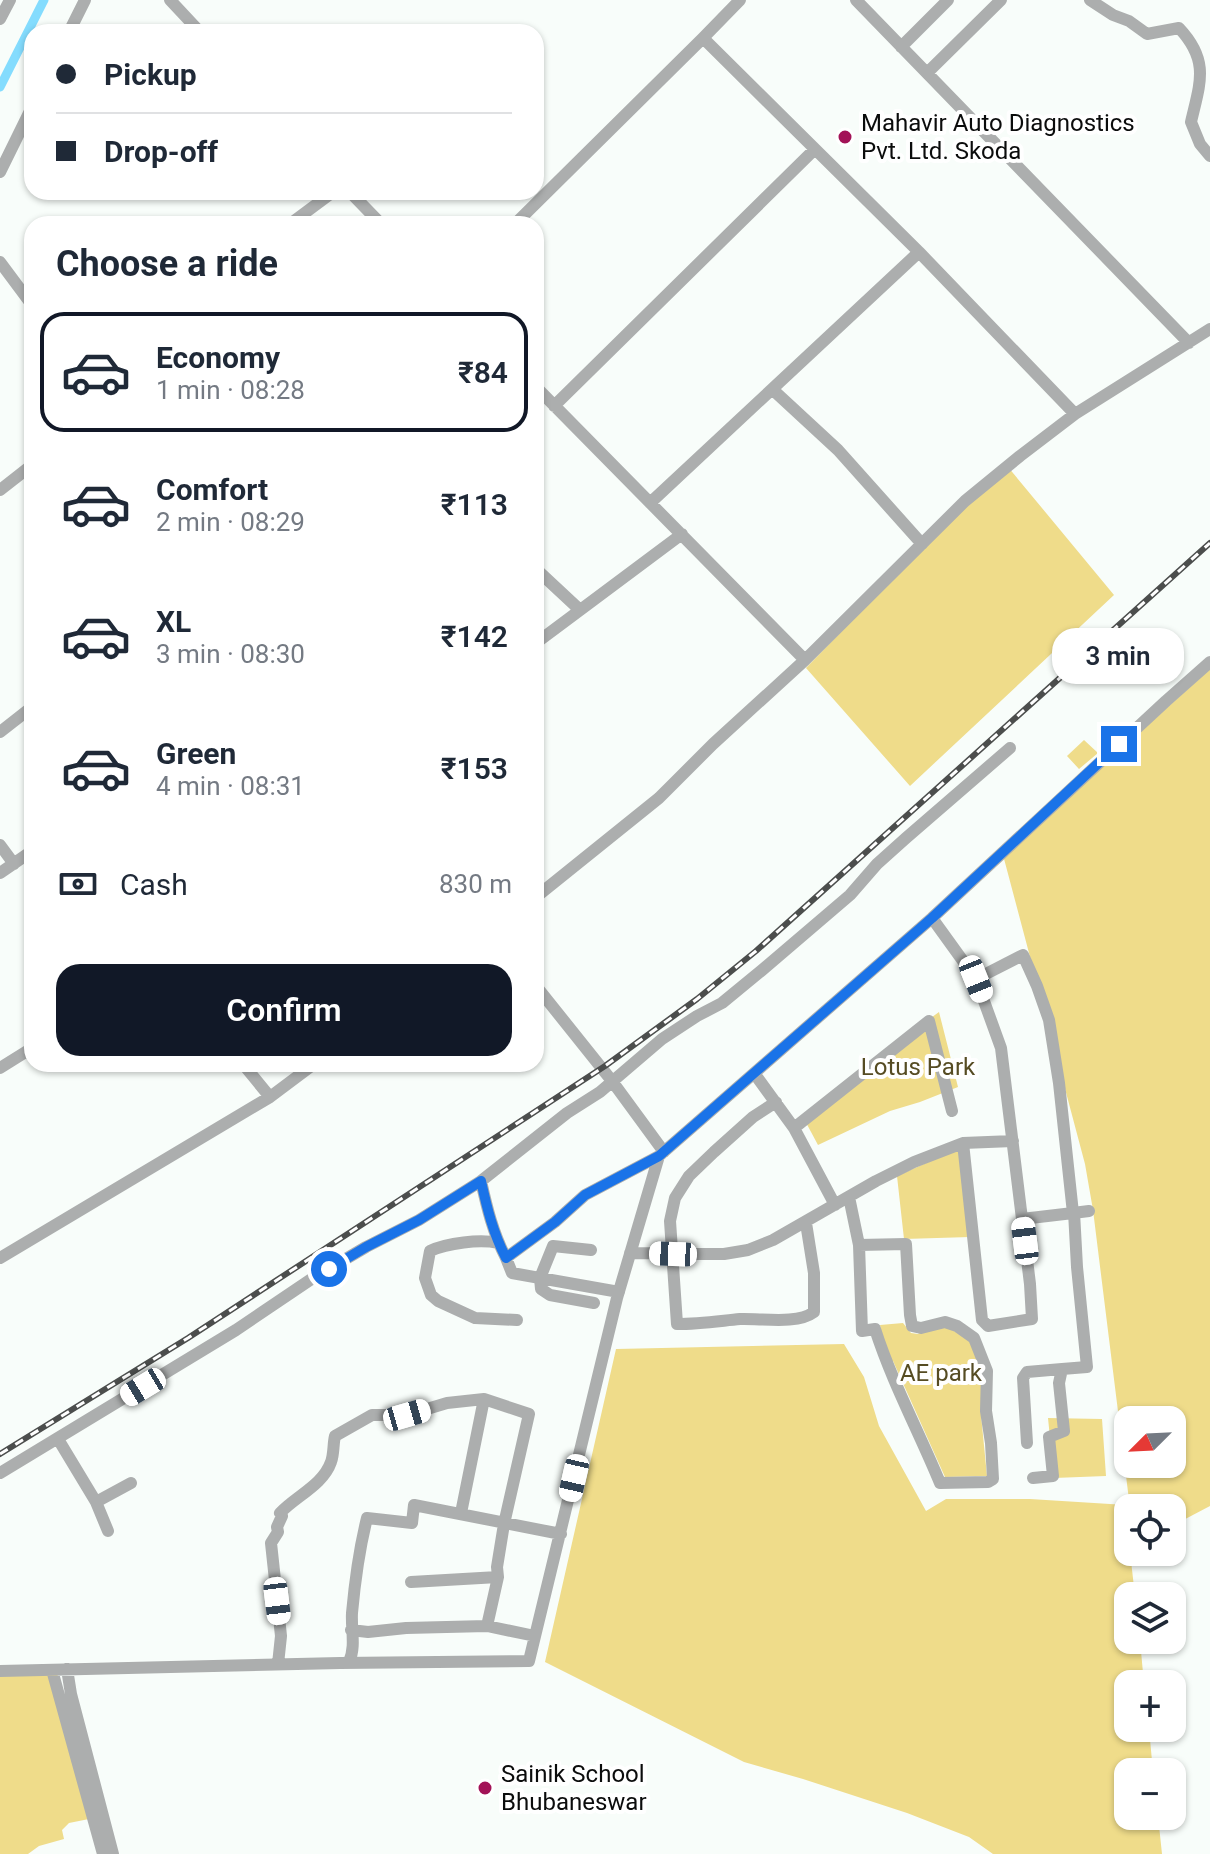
<!DOCTYPE html>
<html lang="en">
<head>
<meta charset="utf-8">
<style>
  body { margin:0; font-family:Roboto,sans-serif; background:#f6f6f7; color:#1f2937; height:100vh; display:flex; flex-direction:column; font-size:30px; white-space:nowrap }
  * { box-sizing:border-box; margin:0 }
  p { font-size:26px; color:#747a83 }
  .icon { flex:none; width:44px; height:44px; fill:none; stroke:currentColor; stroke-width:2; stroke-linecap:round; stroke-linejoin:round }
  .map { position:relative; flex:1; overflow:hidden }
  .drawer { position:absolute; left:24px; top:216px; width:520px; height:856px; display:flex; flex-direction:column; background:#fff; border-radius:24px; box-shadow:0 2px 6px #0004 }
  .drawer>* { flex:none }
  .hud { position:absolute; left:24px; top:24px; width:520px; height:176px; border-radius:24px; box-shadow:0 2px 6px #0004; display:grid; align-content:center; height:176px; padding:0 32px; background:#fff }
  .needle { width:52px; rotate:246deg }
  .fabs { position:absolute; left:1114px; top:1406px; display:grid; gap:16px }
  .fabs a { display:grid; place-items:center; width:72px; height:72px; border-radius:16px; background:#fff; box-shadow:0 2px 6px #0004; font-size:40px }
  .end { position:absolute; width:36px; height:36px; margin:-18px; border:10px solid #1a73e8; background:#fff; box-shadow:0 0 0 4px #fff }
  .from { border-radius:50% }
  .bubble { position:absolute; height:56px; border-radius:24px; background:#fff; box-shadow:0 2px 6px #0004; font-size:26px; font-weight:600; line-height:56px; text-align:center }
  .car { position:absolute; width:24px; height:48px; margin:-24px -12px; border-radius:10px; box-shadow:0 0 6px 2px #0007; background:linear-gradient(#fff 24%,#345 0 40%,#fff 0 76%,#345 0 86%,#fff 0) }
  .hud b { display:flex; align-items:center; gap:28px; height:76px; font-size:30px }
  .hud b+b { border-top:2px solid #e0e1e3 }
  .hud i { width:20px; height:20px; background:#1f2937 }
  ul { padding:0; list-style:none }
  li { display:flex; align-items:center; gap:24px; height:120px; margin:0 16px 12px; padding:0 16px; border:4px solid transparent; border-radius:24px }
  li div { flex:1 }
  li b { display:block; font-size:30px }
  li em { font-style:normal; font-weight:600 }
  li.selected { border-color:#111827 }
  li>.icon { width:72px; height:72px; stroke-width:1.5 }
  h2 { padding:0 32px; font-size:36px; line-height:96px }
  .pay { display:flex; align-items:center; gap:20px; height:88px; padding:0 32px; font-size:30px }
  .pay p { margin-inline-start:auto }
  .action { display:flex; gap:16px; margin-top:auto; padding:16px 32px }
  .action a { flex:1; height:92px; border-radius:24px; background:#111827; color:#fff; font-size:32px; font-weight:600; line-height:92px; text-align:center }
  .map>svg:first-child { display:block }
</style>
</head>
<body>
<div class="map">
<svg width="1210" height="1854" viewBox="0 0 1210 1854">
  <rect width="100%" height="100%" fill="#f8fdfa"/>
  <path fill="#efdc8a" fill-rule="evenodd" d="M1008 467 1114 595 910 786 806 668 962 507Z
    M1210 669V1506L1172 1526V1508H1130L1093 1210 1085 1164 1003 855ZM1128 1420H1172V1464H1128Z
    M1084 740 1098 753 1079 769 1067 756Z
    M939 1012 958 1087 920 1102 890 1111 818 1145 803 1117 869 1063Z
    M960 1148 970 1237 904 1239 897 1176Z
    M903 1323 911 1333 918 1334 926 1327 949 1328 971 1341 982 1372 981 1415 987 1476 945 1477 893 1361 887 1363 880 1325Z
    M844 1344 864 1377 879 1426 926 1511 946 1499H1030L1126 1505 1128 1552H1130L1135 1596H1128V1640H1140L1144 1684H1128V1728H1149L1153 1772H1128V1816H1158L1162 1854H993L969 1837 907 1813 803 1779 744 1762 545 1662 616 1349Z
    M1048 1418 1102 1419 1106 1476 1054 1478Z
    M0 1673H57L94 1818 69 1823 62 1830 64 1839 39 1846 28 1854H0Z"/>
  <g fill="none" stroke-linecap="round" stroke-linejoin="round">
    <path stroke="#84dcfe" stroke-width="9" d="M0 87 44 0"/>
    <path stroke="#acaeae" stroke-width="12" d="M170 0 200 32
      M856 0 1189 343
      M1090 0 1113 15 1129 21 1147 34 1179 28C1210 61 1200 83 1191 122L1200 144 1210 156
      M0 19 10 0
      M69 32 85 0
      M901 47 948 0
      M927 73 1001 0
      M0 172 32 107
      M350 192 381 224
      M290 224 333 192
      M515 224 703 38 740 0
      M919 252 1075 414
      M0 262 32 305
      M536 387 805 660
      M772 389 838 450 922 544
      M554 406 815 149
      M0 490 32 465
      M650 503 919 252 703 38
      M536 569 580 610
      M536 643 682 534
      M0 732 32 707
      M0 845 14 864
      M0 873 32 851
      M536 897 659 798 713 744 805 660 965 501 1020 456 1075 414 1210 329
      M932 918 976 979 1023 955 1037 986 1049 1020 1059 1083 1073 1213 1089 1211
      M536 986 612 1081 664 1152
      M243 1064 270 1097
      M0 1068 32 1048
      M754 1073 794 1128
      M776 1102 753 1117 714 1152 689 1176 675 1198 670 1221 677 1324C699 1324 719 1321 740 1319 760 1318 797 1325 814 1312V1273L806 1223
      M963 1143 982 1320 988 1326 1032 1319 1030 1284 1001 1048 976 979
      M659 1156 585 1195 555 1222 506 1258C493 1233 487 1208 481 1181L567 1113 600 1092 662 1039 697 1016 722 1003 761 971 850 895 877 864 906 838 1010 748
      M849 1197 859 1245 862 1331 875 1329C892 1382 919 1432 940 1483L988 1482 993 1479 991 1443 986 1411 987 1371 974 1338 957 1326 945 1322 921 1328 912 1326 910 1315 906 1244 859 1245
      M835 1205 794 1128 929 1021 952 1111
      M1022 1219 1073 1213
      M498 1243C480 1239 447 1243 430 1251L425 1278 431 1295 438 1301 475 1318 517 1320
      M630 1253 724 1254 748 1250 773 1240 876 1181 914 1162 963 1143 1013 1141
      M0 1258 270 1097 314 1064
      M506 1258 512 1273 540 1278 553 1246 591 1250
      M594 1303 550 1295 541 1289 540 1278 619 1292
      M58 1439 96 1502 108 1531
      M1027 1443 1023 1378 1027 1372 1062 1369
      M0 1473 236 1330 310 1280 366 1247 419 1220 481 1181
      M1033 1478 1053 1476 1049 1437 1064 1431 1059 1383 1062 1369 1087 1367 1077 1267 1074 1212
      M96 1502 131 1483
      M411 1582 498 1577 497 1567 504 1524 529 1414 484 1399 461 1513
      M487 1626 498 1577
      M351 1630 368 1632 406 1628 487 1626 535 1636
      M349 1662C356 1647 351 1629 352 1613 355 1580 359 1550 367 1518L412 1523 414 1505 561 1534
      M278 1664 281 1636 271 1543 278 1532 277 1527 282 1516 280 1513C296 1496 323 1485 331 1462 334 1454 333 1444 335 1436L372 1415H407L447 1403 484 1399
      M67 1669 71 1694 113 1854
      M52 1670 103 1854
      M0 1671 340 1663 529 1661 617 1298 659 1156 932 918 1166 701 1210 662"/>
    <defs>
      <path id="rail" d="M0 1454 188 1338 605 1066 697 999 756 951 1210 543"/>
    </defs>
    <use href="#rail" stroke="#4c4e4d" stroke-width="6"/>
    <use href="#rail" stroke="#fff" stroke-width="3" stroke-dasharray="9" stroke-linecap="butt"/>
  </g>
  <g fill="none" stroke-linecap="round" stroke-linejoin="round">
    <path stroke="#1a73e8" stroke-width="10" d="M329 1269 366 1247 419 1220 481 1181C487 1208 493 1233 506 1258L555 1222 585 1195 659 1156 932 918 1119 744"/>
  </g>
  <g fill="#a21257" stroke="#fff" stroke-width="3">
    <circle cx="845" cy="137" r="8"/>
    <circle cx="485" cy="1788" r="8"/>
  </g>
  <g text-anchor="middle" stroke-width="8" stroke-linejoin="round" paint-order="stroke">
    <g font-size="24" fill="#0b0c0c" stroke="#fff" text-anchor="start">
      <text x="861" y="131">Mahavir Auto Diagnostics<tspan x="861" dy="28">Pvt. Ltd. Skoda</tspan></text>
      <text x="501" y="1782">Sainik School<tspan x="501" dy="28">Bhubaneswar</tspan></text>
    </g>
    <g font-size="24" fill="#564c23" stroke="#fff">
      <text x="918" y="1075">Lotus Park</text>
      <text x="941" y="1381">AE park</text>
    </g>
  </g>
</svg>
<div class="fabs">
<a><svg class="needle" viewBox="-14 -14 28 28"><path d="M0-13l5 13h-10z" fill="#e53935"/><path d="M0 13l5-13h-10z" fill="#747a83"/></svg></a>
<a><svg class="icon" aria-label="locate" viewBox="0 0 24 24"><circle cx="12" cy="12" r="6"/><path d="M12 2v4M12 18v4M2 12h4M18 12h4"/></svg></a>
<a><svg class="icon" aria-label="layers" viewBox="0 0 24 24"><path d="M12 4l9 5-9 5-9-5zM3 14l9 5 9-5"/></svg></a>
<a>+</a>
<a>−</a>
</div>
<i class="end from" style="left:329px;top:1269px"></i>
<i class="end" style="left:1119px;top:744px"></i>
<div class="bubble" style="left:1052px;top:628px;width:132px">3 min</div>
<i class="car" style="left:976px;top:979px;rotate:158deg"></i>
<i class="car" style="left:1025px;top:1241px;rotate:353deg"></i>
<i class="car" style="left:673px;top:1254px;rotate:272deg"></i>
<i class="car" style="left:143px;top:1387px;rotate:239deg"></i>
<i class="car" style="left:407px;top:1415px;rotate:74deg"></i>
<i class="car" style="left:574px;top:1478px;rotate:193deg"></i>
<i class="car" style="left:277px;top:1601px;rotate:173deg"></i>
<div class="hud">
<b><i class="from"></i>Pickup</b>
<b><i></i>Drop-off</b>
</div>
<section class="drawer">
<h2>Choose a ride</h2>
<ul>
<li class="selected"><svg class="icon" aria-label="car" viewBox="0 0 24 24"><path d="M5 17H2v-5l4-1 3-4h7l3 4 3 1v5h-3M9 17h6M6 11h13"/><circle cx="7" cy="17" r="2"/><circle cx="17" cy="17" r="2"/></svg><div><b>Economy</b><p>1 min · 08:28</p></div><em>₹84</em></li>
<li><svg class="icon" aria-label="car" viewBox="0 0 24 24"><path d="M5 17H2v-5l4-1 3-4h7l3 4 3 1v5h-3M9 17h6M6 11h13"/><circle cx="7" cy="17" r="2"/><circle cx="17" cy="17" r="2"/></svg><div><b>Comfort</b><p>2 min · 08:29</p></div><em>₹113</em></li>
<li><svg class="icon" aria-label="car" viewBox="0 0 24 24"><path d="M5 17H2v-5l4-1 3-4h7l3 4 3 1v5h-3M9 17h6M6 11h13"/><circle cx="7" cy="17" r="2"/><circle cx="17" cy="17" r="2"/></svg><div><b>XL</b><p>3 min · 08:30</p></div><em>₹142</em></li>
<li><svg class="icon" aria-label="car" viewBox="0 0 24 24"><path d="M5 17H2v-5l4-1 3-4h7l3 4 3 1v5h-3M9 17h6M6 11h13"/><circle cx="7" cy="17" r="2"/><circle cx="17" cy="17" r="2"/></svg><div><b>Green</b><p>4 min · 08:31</p></div><em>₹153</em></li>
</ul>
<div class="pay"><svg class="icon" aria-label="cash" viewBox="0 0 24 24"><path d="M3 7h18v10H3z"/><circle cx="12" cy="12" r="2"/></svg>Cash<p>830 m</p></div>
<div class="action"><a>Confirm</a></div>
</section>
</div>
</body>
</html>
